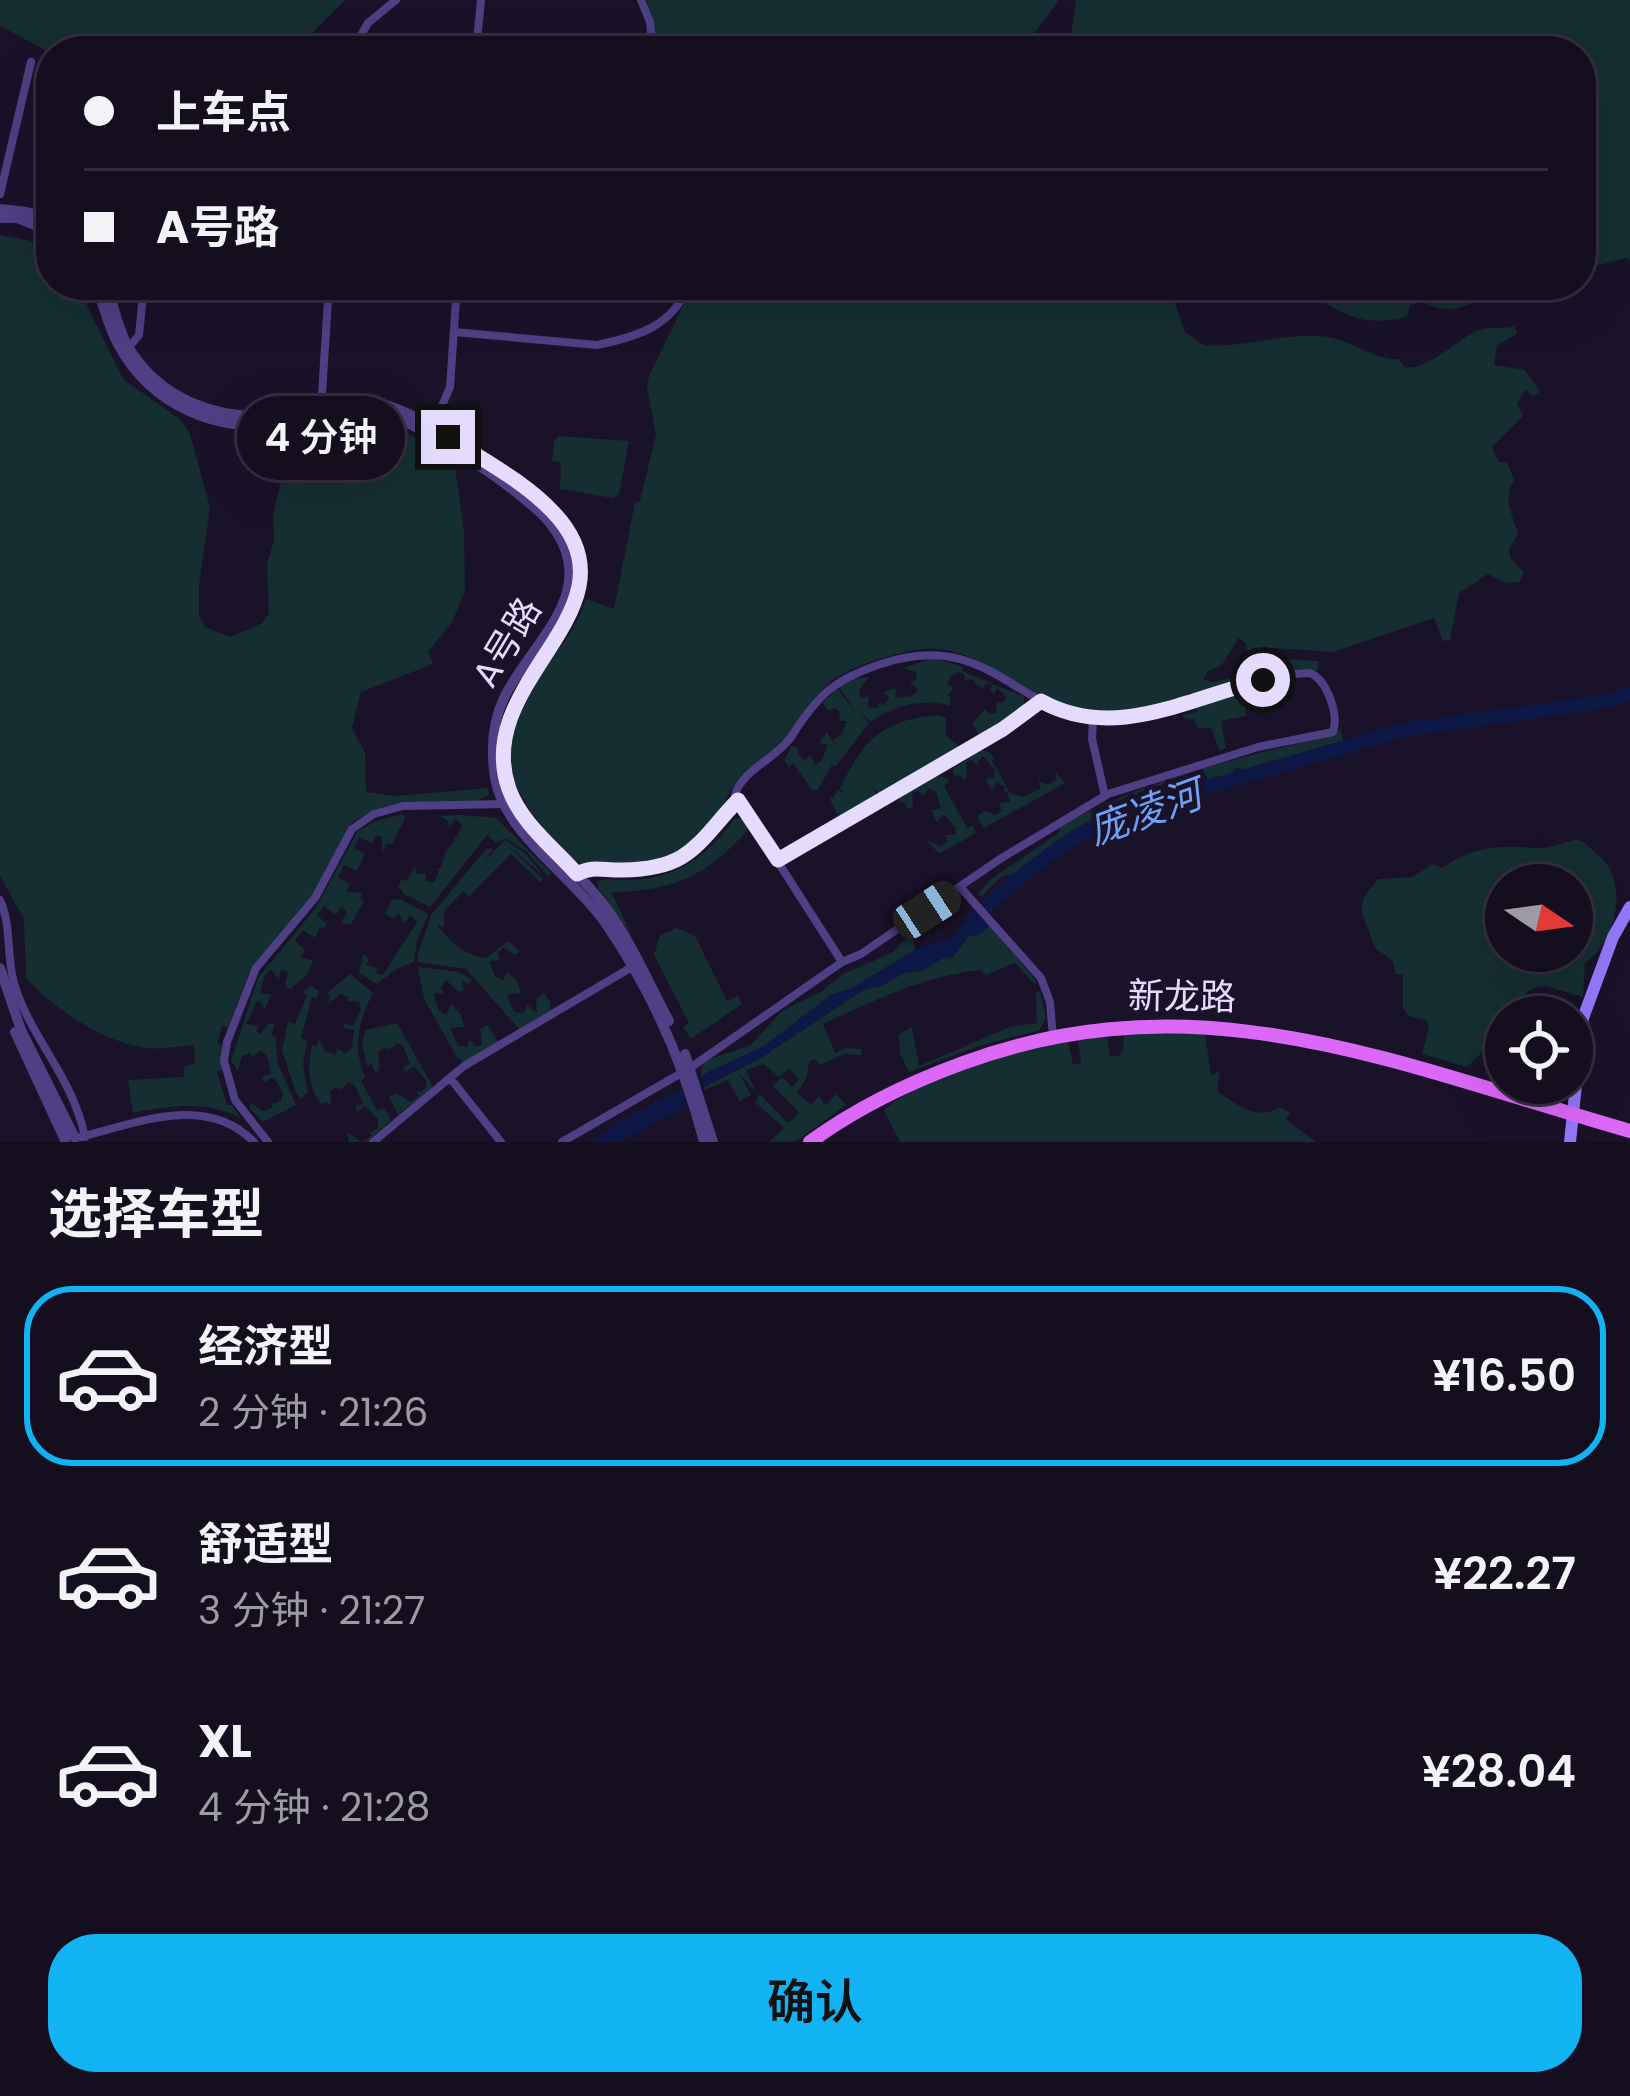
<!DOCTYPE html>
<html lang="zh">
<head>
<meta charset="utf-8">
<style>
  body { margin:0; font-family:Poppins,"Noto Sans SC",sans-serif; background:#211c2c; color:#f1f3f6; height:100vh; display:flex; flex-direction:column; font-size:45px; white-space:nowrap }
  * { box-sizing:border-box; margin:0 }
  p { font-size:39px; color:#9d9ca4 }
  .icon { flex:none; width:66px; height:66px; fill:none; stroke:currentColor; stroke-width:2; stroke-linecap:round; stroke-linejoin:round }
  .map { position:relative; height:1142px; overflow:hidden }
  .drawer { display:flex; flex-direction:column; background:#140e1f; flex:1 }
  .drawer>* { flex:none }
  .top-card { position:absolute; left:36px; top:36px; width:1560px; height:264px; border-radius:48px; box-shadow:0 12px 48px #0002,0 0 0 3px #332e3d; display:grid; align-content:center; height:264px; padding:0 48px; background:#140e1f }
  .needle { width:78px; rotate:103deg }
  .controls { position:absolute; left:1485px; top:864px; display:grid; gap:24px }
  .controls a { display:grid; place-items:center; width:108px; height:108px; border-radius:50%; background:#140e1f; box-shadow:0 12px 48px #0002,0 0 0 3px #332e3d; font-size:60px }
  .end { position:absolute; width:54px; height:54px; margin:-27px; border:15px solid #e5dbfd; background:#111; box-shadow:0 0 0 6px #111 }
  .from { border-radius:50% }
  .bubble { position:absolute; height:84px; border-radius:42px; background:#140e1f; box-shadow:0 12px 48px #0002,0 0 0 3px #332e3d; font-size:39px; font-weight:600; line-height:84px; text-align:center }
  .car { position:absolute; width:36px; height:72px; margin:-36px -18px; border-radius:15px; box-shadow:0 0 9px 3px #0007; background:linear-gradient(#222 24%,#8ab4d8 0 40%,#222 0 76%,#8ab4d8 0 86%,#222 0) }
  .top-card b { display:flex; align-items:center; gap:42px; height:114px; font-size:45px }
  .top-card b+b { border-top:3px solid #332e3d }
  .top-card i { width:30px; height:30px; background:#f1f3f6 }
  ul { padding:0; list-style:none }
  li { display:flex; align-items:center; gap:36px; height:180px; margin:0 24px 18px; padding:0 24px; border:6px solid transparent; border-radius:48px }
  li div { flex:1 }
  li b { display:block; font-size:45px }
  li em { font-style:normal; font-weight:600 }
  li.selected { border-color:#12b3f3 }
  li>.icon { width:108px; height:108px; stroke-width:1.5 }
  h2 { padding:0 48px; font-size:54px; line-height:144px }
  .primary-button { display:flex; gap:24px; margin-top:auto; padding:24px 48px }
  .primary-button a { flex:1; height:138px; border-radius:48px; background:#12b3f3; color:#111; font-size:48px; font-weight:600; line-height:138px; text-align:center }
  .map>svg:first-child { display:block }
</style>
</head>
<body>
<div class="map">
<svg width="1630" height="1142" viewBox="0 0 1630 1142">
  <rect width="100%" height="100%" fill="#1a1229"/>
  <path fill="#152e32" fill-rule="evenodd" d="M0 0H345L294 51 51 53 0 26Z
    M647 0H1059L1021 51H657Z
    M1076 0H1630V260L1625 258 1581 270V51H1069Z
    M0 235 27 240 51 251V285H77L123 379 181 420 190 434 210 508 199 585V615L205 627 230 637 262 623 269 614 267 564 274 540 273 516 280 485 298 459 322 445 340 429 370 422 386 423 419 439 455 468 464 531 465 591 452 622 428 652 433 664 361 692 352 728 365 753 366 792 394 796 488 788 489 795 473 802 397 803 374 810 351 823 313 895 249 973 228 1027 222 1026 217 1044 223 1045 222 1070 217 1072 227 1105H232L240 1118C206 1100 170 1106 133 1113L128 1080 184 1077V1066L195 1064 194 1045C178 1046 162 1050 146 1048 103 1042 55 1010 26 978L24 919 0 876Z
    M693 285H1169L1185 332 1203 345C1244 349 1287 331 1327 337 1354 341 1375 361 1399 359L1404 367C1427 371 1455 342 1474 332 1486 325 1501 330 1514 326L1517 334 1497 345 1494 365 1525 370 1540 391 1534 396 1525 390 1517 403 1523 416 1492 447 1499 462H1507L1514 480C1503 499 1512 514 1518 534L1509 549 1511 559 1524 572 1519 582 1506 583 1488 574 1459 593 1450 640 1443 641 1434 618 1333 652 1274 648 1247 652 1246 643 1239 638 1221 666 1209 670 1203 679 1211 682 1236 677 1245 659 1252 658 1319 661 1317 671C1273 661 1177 700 1132 716 1104 717 1077 714 1052 702 1007 682 965 638 910 651 884 657 846 667 827 685 809 702 799 725 783 744 770 759 746 768 735 784 724 800 720 817 707 831 681 859 605 880 571 858 558 849 546 830 535 817 517 794 504 763 511 733 522 680 571 650 586 599L614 609 635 503 640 501 656 434 647 388 649 376Z
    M1293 285H1555L1558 292 1556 300C1539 303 1507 303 1493 293 1468 305 1452 317 1423 302L1410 305 1407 317C1353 330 1337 307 1293 285Z
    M559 436 629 441 619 494 613 498 560 489 561 463 552 461 554 441Z
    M934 658 963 667 962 671 1024 697V712L980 736 972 724 985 709 989 714 997 713 996 702 1003 703 1006 697 997 688 994 693 990 692 992 685 987 683 983 688 975 684 974 679 964 680 965 675 959 672 951 676 947 684 954 688 947 695 951 698 949 706C923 697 892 707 871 722L859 711 869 723 836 766 832 765 817 791 812 790 793 763 789 767 784 760 792 746 799 748 798 755 805 760 810 755 815 765 821 762 828 745 819 743 827 732 832 741 842 734 847 721H839L840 712 835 708 828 711 823 703 837 688 857 714 839 687 854 679 869 677 859 690 861 698 869 696 868 707 877 708 880 703 883 706 889 698 883 692 896 688 895 698 912 696 918 690 910 682 917 679 916 672 903 668Z
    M1243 691 1244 695 1256 694 1245 705 1246 716 1221 721 1226 748 1219 750 1211 727 1199 729 1194 720 1184 718 1183 715 1197 712 1195 705Z
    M937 715 946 718V735L962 749 880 795 872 786 878 797 845 816 837 814 829 797 833 798 838 790 844 793 840 788C864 740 882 720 937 715Z
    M1340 729 1343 739 1338 747 1311 750 1295 761 1244 773 1239 767 1233 770 1236 776 1207 783V775C1189 788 1174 785 1153 791 1130 798 1041 843 1034 863L1028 862 1022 873 1002 876 981 897 978 894 990 880 1060 832V826C1146 780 1237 757 1331 736Z
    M981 750 989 752 995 759 992 761 1010 793 1023 797 1041 788 1036 774 1040 782 1048 784 1056 780 1055 772 1065 783 984 828 977 816 985 811 995 815 1002 811 999 803 1010 802 1008 793 1003 791 1005 787 997 782 992 790 985 779 994 778 995 770 983 756 976 765 972 760 966 763 967 777 963 780 960 775 955 777 952 770Z
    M938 776 947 778 949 782 944 786 967 828 973 826 976 833 939 854 926 839 940 846 948 842 945 835H955L956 828 944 814 937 822 931 810 941 809 936 792 929 788 923 797 919 791 912 793 913 807 908 809 905 803 898 802 901 796Z
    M403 814 405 819 392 844 387 843 382 852V837L376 835 372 843 359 837 354 848 365 854 357 871 344 865 338 877 350 884 346 892 363 893 360 898 364 901 351 924H341L347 912 342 907 335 915 324 906 317 915 327 924 323 929 320 927 315 938 303 930 295 941 305 950 300 957 313 961 307 975 290 989 285 986 288 972 282 969 278 979 271 969 264 977 260 994H271L264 1011 262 1003 257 1001 246 1024 258 1026 256 1031 260 1034 269 1023 275 1025 271 1035 276 1037 277 1061 296 1105 263 1122 250 1109V1102L263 1111 273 1108 271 1101 274 1104 281 1101 283 1093 274 1077 264 1082 262 1076 271 1074 267 1056 261 1051 252 1057 250 1053 242 1056 238 1071 231 1061 258 978 315 909 358 831 376 821Z
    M461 815 496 818 551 873 548 877 527 852 506 838 496 843 487 835 430 907 404 894 398 886 402 879 407 881 415 866 416 874H426L425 881 434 882 439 871 436 869 441 868 445 853 455 841 453 836 457 837 462 825 455 819 449 828 448 821 440 816Z
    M741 818 749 828C710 875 671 892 611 892L632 935 598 888 597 881C610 877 623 881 636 880 680 876 709 854 734 819Z
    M505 840 526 854 545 877 504 842 543 879 540 882 511 854 469 896 463 891 444 912V928L436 923C448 940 464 956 486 958L508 941 520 952 515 955 503 947 498 953 500 960 489 961 495 976 503 981 507 971 517 981 521 993 507 995 514 1012 524 1013 527 1005 537 1013 536 999 544 993 551 1004 549 1011 519 1029 466 969 418 962 417 957 431 915 486 849H493L484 862Z
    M1576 840C1588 842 1588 848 1598 855 1630 879 1617 942 1585 963L1583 997C1544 988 1534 971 1511 1017H1506L1503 1032 1467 1067 1422 1054 1429 1027 1426 1020 1409 1016 1403 1008V975L1395 974 1393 961 1375 948 1361 910 1364 897 1378 879 1413 877 1433 864 1442 868C1473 846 1500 845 1536 848 1549 849 1563 842 1576 840ZM1506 885H1572V951H1506Z
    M400 899 428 914 427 917 417 940 414 962 396 969 377 984 359 973 363 954 369 959 366 965 378 968 375 973 383 975 417 922 410 915 404 924 399 913 394 919 385 914 392 900Z
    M990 925 1037 982 1034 984 1015 963 986 975 981 970C920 977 878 999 823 1024L835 1053 846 1048 861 1049 862 1055 844 1054 820 1065 814 1059 809 1062 807 1077 797 1093 811 1105 819 1096 826 1105 836 1094 846 1105 795 1142H769L784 1128 755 1102 760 1094 787 1122 792 1121 799 1112 773 1086 782 1077 792 1087 799 1080 790 1068 779 1077 764 1064 746 1070 756 1093 739 1073 751 1095 739 1101 728 1080 705 1090 704 1087 759 1059 863 990 881 986 904 973 924 970 944 957 952 958 969 936Z
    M677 928 695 936 727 1001 738 996 742 1004 691 1039 683 1027 689 1023 654 955 660 935Z
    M907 937 913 938 915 950 852 988 831 995 764 1046 701 1077V1067L707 1060 751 1045 782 1011 822 991 843 974 892 953Z
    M418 967 459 972 472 980 468 984 462 981 464 990 459 992 446 980 441 987 444 993 433 994 439 1011 446 1015 451 1004 461 1015 464 1027 450 1028 458 1046 467 1047 470 1038 475 1047 482 1045 480 1029 488 1025 498 1042 463 1062 457 1057 424 999Z
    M350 974 373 993C358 1022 352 1046 365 1077L361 1081 377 1110 384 1108 391 1120 367 1142H349L347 1132 362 1142 371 1136 368 1129 371 1132 378 1128V1119L365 1106 357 1112 355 1107 363 1103 355 1086 349 1082 341 1090 338 1087 330 1091 331 1106 326 1102 321 1104C307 1086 308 1066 312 1045L317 1046 319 1039 325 1051 335 1055 338 1048 345 1054 352 1048 354 1030 343 1028 345 1023 353 1026 361 1009 359 1002 348 1001 349 997 340 994 328 1004 330 996 326 994Z
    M311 986 319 991 317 998 312 997 301 1038 307 1041 303 1065 308 1092 301 1099 296 1093 282 1050 288 1022 295 1024 307 995 302 992Z
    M1040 992 1046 1017 1040 1030 982 1045 909 1072 900 1053 899 1034 912 1027 919 1066 1010 1027 1037 1023 1036 993Z
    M397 1023 433 1087 398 1115 389 1097 397 1093 410 1102 419 1096 416 1090 419 1092 426 1088V1080L414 1066 405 1072 403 1068 410 1064 403 1046 397 1043 389 1050 386 1047 378 1052 380 1069 376 1073 372 1064 367 1066 362 1043 366 1030Z
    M1124 1034H1205L1211 1076 1220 1070 1217 1091C1237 1104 1256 1122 1279 1107L1290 1113 1286 1120 1316 1142H900L884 1110C932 1071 1008 1051 1068 1041L1073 1065 1081 1063 1078 1040 1107 1035 1110 1057 1118 1056 1123 1051Z"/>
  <path fill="#0e1846" d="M974 907 990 925 979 935 969 936 952 958 944 957 924 970 904 973 881 986 863 990 757 1060 704 1087 701 1077 708 1072 764 1046 831 995 852 988 915 950 953 937Z
    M682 1089 686 1106 681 1110 619 1142H591L615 1124Z"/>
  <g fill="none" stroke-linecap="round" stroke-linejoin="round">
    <path stroke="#0e1846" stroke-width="14" d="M973 920C1023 871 1075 830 1141 806L1408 729 1609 701 1630 693"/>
    <path stroke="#4f3f85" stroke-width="8" d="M641 0 650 22 653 51
      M352 51 368 23 396 0
      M476 51 481 0
      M0 194 31 62
      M454 332 597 345C636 337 674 326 688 285
      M126 351 139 335 144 285
      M321 409 329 285
      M432 429 450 387 457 285
      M1093 719 1092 739 1105 796
      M777 860 1003 729 1041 701
      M577 875C591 865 605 871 622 870 691 869 697 843 738 800
      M961 888 1041 978 1050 1002 1053 1037
      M0 900C12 927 6 954 14 983 30 1038 72 1075 85 1137
      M450 1078 501 1142
      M81 1137C137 1123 206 1093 254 1142
      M268 1142 235 1100 224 1061 227 1042 256 968 315 898 352 829 374 814 403 806 507 804
      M373 1142 464 1066 632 967
      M562 1142 690 1068 842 962 861 954 1000 859 1108 794 1258 747 1333 732C1339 714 1327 680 1310 673 1271 674 1229 686 1193 698 1167 707 1141 720 1113 720 1018 722 993 626 881 664 833 680 818 695 791 737 777 758 741 771 735 795L842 962"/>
    <path stroke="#4f3f85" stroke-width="10" d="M0 209 27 212 51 221
      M0 218H17L51 231
      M95 285C104 304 108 326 118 344 151 406 218 434 286 423 315 418 345 407 375 411 410 415 526 493 549 522 605 591 532 640 504 698 492 723 491 752 495 778 504 833 572 876 604 921 650 988 684 1063 704 1142
      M106 285C114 304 117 326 127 345 160 401 222 423 283 414 313 410 342 399 373 402 415 407 529 483 557 516 632 604 506 662 503 745 500 819 569 856 607 909 632 943 649 984 669 1021
      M0 968 21 1030 75 1138
      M15 1032 65 1140
      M685 1054 713 1142"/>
    <path stroke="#9278f8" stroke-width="12" d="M1570 1142 1583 1018 1613 937 1630 907"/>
    <path stroke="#dc68f7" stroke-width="14" d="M810 1142C858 1107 908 1083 963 1063 1202 975 1401 1066 1630 1131"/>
  </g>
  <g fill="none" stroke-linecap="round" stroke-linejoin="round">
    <path stroke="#e5dbfd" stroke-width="15" d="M448 437C484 461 524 481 553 512 646 609 470 679 509 789 521 823 554 848 577 874 592 865 606 871 623 870 691 869 697 843 738 800L778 860 1003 729 1041 701C1114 742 1189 698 1263 680"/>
  </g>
  <g text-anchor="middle" stroke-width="10" stroke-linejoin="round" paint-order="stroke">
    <g font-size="36" fill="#e5dbfd" stroke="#1a1229">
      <text transform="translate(506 642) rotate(-59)" y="13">A号路</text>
      <text transform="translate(1182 996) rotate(1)" y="13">新龙路</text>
    </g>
    <g font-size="39" font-style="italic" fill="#6fa0f7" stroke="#1a1229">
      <text transform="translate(1145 812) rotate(-20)" y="14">庞凌河</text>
    </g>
  </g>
</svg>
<div class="controls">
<a><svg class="needle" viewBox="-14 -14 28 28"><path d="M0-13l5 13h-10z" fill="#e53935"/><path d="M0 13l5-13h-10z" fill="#9d9ca4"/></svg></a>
<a><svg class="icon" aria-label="locate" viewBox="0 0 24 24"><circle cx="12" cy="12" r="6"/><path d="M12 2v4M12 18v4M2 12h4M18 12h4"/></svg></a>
</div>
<i class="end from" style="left:1263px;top:680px"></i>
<i class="end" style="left:448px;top:437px"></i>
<div class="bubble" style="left:237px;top:396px;width:168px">4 分钟</div>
<i class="car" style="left:927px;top:910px;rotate:57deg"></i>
<div class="top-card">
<b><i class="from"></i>上车点</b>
<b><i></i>A号路</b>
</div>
</div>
<section class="drawer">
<h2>选择车型</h2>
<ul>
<li class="selected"><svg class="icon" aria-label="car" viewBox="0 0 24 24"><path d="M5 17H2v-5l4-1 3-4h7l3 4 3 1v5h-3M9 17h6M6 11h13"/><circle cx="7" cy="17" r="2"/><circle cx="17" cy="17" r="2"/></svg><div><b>经济型</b><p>2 分钟 · 21:26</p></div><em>¥16.50</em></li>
<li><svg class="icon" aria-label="car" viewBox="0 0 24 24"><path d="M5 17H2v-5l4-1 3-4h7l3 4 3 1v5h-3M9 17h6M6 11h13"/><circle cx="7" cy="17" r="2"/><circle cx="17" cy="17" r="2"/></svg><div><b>舒适型</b><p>3 分钟 · 21:27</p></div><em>¥22.27</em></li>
<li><svg class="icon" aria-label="car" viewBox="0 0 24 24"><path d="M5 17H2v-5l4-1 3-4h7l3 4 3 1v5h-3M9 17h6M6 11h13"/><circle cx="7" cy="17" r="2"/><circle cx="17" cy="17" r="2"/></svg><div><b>XL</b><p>4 分钟 · 21:28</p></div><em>¥28.04</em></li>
</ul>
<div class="primary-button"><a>确认</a></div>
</section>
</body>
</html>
